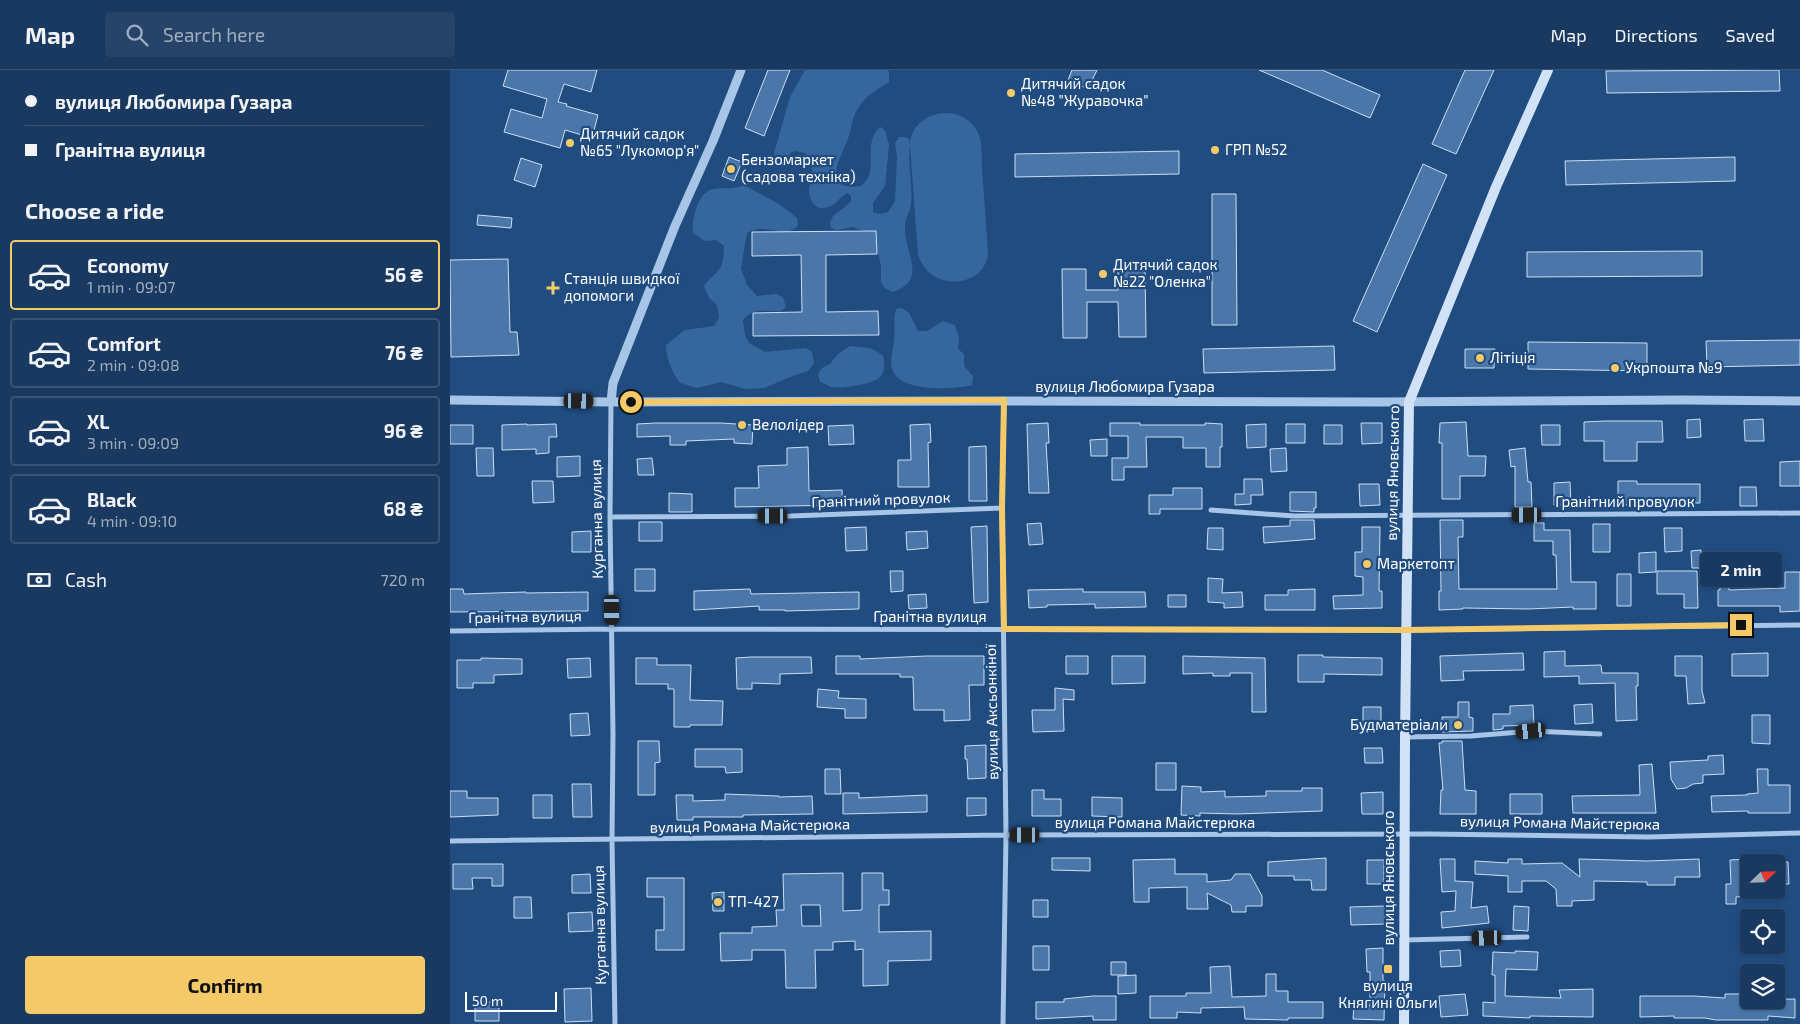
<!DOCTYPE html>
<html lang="en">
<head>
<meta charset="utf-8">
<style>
  body { margin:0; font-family:"Exo 2",sans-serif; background:#264469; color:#f1f3f6; height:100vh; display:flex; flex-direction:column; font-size:19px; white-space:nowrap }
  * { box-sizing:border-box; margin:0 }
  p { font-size:16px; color:#9facbd }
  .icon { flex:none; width:28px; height:28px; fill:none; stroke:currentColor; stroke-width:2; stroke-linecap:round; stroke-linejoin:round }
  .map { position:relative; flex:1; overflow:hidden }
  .side { display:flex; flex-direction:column; background:#193960; width:450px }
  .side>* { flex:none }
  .top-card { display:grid; align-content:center; height:110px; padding:0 25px; background:#193960 }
  .needle { width:32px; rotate:67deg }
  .fabs { position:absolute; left:1290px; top:784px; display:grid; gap:10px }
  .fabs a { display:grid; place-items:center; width:45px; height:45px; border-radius:5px; background:#193960; box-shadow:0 1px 4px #0004,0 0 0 1px #375375; font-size:25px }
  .scale { position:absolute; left:15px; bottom:12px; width:92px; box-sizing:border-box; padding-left:5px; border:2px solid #fff; border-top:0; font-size:14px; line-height:18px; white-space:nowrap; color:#fff; -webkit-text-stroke:4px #214c80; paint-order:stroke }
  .end { position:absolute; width:22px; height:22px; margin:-11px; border:6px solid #f4ca68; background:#111; box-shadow:0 0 0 2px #111 }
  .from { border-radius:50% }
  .bubble { position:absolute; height:35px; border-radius:5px; background:#193960; box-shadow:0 1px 4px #0004,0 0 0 1px #375375; font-size:16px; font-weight:700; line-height:35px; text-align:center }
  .car { position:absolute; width:15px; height:30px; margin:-15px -8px; border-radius:6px; box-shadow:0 0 4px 1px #0007; background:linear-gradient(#222 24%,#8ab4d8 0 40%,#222 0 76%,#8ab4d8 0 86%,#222 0) }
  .top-card b { display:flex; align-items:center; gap:18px; height:48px; font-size:19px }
  .top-card b+b { border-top:1px solid #375375 }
  .top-card i { width:12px; height:12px; background:#f1f3f6 }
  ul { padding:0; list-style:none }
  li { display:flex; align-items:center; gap:15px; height:70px; margin:0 10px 8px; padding:0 15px; border:2px solid #375375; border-radius:5px }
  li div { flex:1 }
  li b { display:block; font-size:19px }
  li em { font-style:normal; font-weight:700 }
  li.active { border-color:#f4ca68 }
  li>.icon { width:45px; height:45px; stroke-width:1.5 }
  h2 { padding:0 25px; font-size:22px; line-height:60px }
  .pay { display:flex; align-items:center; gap:12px; height:55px; padding:0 25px; font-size:19px }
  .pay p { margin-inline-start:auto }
  .cta { display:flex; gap:10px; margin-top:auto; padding:10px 25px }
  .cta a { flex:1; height:58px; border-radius:5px; background:#f4ca68; color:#111; font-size:20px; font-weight:700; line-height:58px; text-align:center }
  header { display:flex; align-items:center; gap:30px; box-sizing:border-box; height:70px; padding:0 25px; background:#193960; border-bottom:1px solid #375375 }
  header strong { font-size:24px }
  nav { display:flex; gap:28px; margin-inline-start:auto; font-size:18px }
  .search { width:350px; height:45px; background:#264469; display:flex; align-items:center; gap:12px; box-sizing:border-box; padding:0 18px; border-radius:5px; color:#9facbd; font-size:19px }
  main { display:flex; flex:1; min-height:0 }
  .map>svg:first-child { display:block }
</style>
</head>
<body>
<header>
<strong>Map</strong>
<div class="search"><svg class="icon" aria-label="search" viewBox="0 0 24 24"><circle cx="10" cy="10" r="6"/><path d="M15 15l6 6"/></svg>Search here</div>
<nav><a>Map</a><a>Directions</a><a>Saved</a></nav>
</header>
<main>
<section class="side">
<div class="top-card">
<b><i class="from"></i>вулиця Любомира Гузара</b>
<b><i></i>Гранітна вулиця</b>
</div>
<h2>Choose a ride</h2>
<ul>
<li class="active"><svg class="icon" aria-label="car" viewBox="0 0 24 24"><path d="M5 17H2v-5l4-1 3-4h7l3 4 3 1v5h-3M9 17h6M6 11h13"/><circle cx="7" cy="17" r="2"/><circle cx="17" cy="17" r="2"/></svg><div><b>Economy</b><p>1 min · 09:07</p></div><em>56 ₴</em></li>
<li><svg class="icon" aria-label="car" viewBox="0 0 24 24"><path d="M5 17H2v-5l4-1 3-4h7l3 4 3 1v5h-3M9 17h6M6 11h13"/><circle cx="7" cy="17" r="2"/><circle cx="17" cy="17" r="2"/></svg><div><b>Comfort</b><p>2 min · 09:08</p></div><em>76 ₴</em></li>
<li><svg class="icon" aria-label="car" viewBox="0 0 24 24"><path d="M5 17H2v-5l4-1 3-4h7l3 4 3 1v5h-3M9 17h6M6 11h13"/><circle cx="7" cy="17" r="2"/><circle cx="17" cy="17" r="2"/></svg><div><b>XL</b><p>3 min · 09:09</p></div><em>96 ₴</em></li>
<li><svg class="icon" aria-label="car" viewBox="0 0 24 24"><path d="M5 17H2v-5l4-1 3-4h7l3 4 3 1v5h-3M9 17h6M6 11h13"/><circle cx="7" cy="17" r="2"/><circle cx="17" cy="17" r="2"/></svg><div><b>Black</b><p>4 min · 09:10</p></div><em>68 ₴</em></li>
</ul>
<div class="pay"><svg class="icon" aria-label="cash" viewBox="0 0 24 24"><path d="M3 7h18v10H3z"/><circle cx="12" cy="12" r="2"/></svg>Cash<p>720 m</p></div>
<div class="cta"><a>Confirm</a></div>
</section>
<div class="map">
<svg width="1350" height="954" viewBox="0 0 1350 954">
  <rect width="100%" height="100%" fill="#214c80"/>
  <path fill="#35669e" d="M355 0H438L439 2V12C426 20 415 26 407 40 402 48 401 60 398 69 389 90 371 122 412 116 414 113 417 109 419 106 424 90 415 67 431 57L435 61 439 74 438 86 435 116 423 133V142L430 144 438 142 445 131 447 87 445 74 449 67H456L459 69 460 74C461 61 468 51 481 46 500 38 522 46 529 65 533 75 531 89 532 99 534 126 536 153 538 180 539 217 481 225 468 185L460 76C457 95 463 115 461 134 460 142 455 149 455 157 454 182 479 211 442 222L435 218 431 212V196L424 165 403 157 386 160 381 158 380 153 383 146 401 132V126L398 123C388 127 387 136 375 138 365 140 359 130 359 121 359 115 363 110 363 105 362 97 359 90 355 83L345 81 340 83 337 92 331 93 326 91 324 83 340 27Z
    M294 115 329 134 347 148 348 156C336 167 323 158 309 159 305 159 300 162 297 163L291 198 297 215 307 226 326 224 333 227 336 237 331 241C315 242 305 237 293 250L295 265 299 273 315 282 356 278 362 282 364 293 358 301 343 306 314 318 295 319 271 312 247 318 230 313C221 301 217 290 216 275L235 260 264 256 269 248 267 235 259 228 254 216C269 197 273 204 274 176L266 170 255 171 243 163C242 149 247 123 263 119 274 117 284 120 294 115Z
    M452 238 459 243 468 261H477L493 251 505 255 509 268 508 279 514 284V296L523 306 522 315C504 320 450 322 443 301 439 291 443 280 444 270 445 259 443 250 446 239Z
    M400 276 420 278 433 285C434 293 436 302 429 308 422 314 391 319 381 317 378 316 374 313 370 312L368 304 372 298 380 294 388 284Z"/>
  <path fill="#4a76a9" stroke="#cadff6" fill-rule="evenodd" d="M58 0H147L141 22 114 14 108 32 117 34 116 36 148 45 142 68 115 60 110 78 54 62 61 39 92 48 97 29 53 16Z
    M318 0H340L314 66 295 58Z
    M622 0H647L638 19 618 10Z
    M809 0H872L930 25 920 48Z
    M1015 0H1044L1006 84 982 74Z
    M1329 0 1330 21 1157 23 1156 1Z
    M729 81V104L565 107V84Z
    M279 87 292 92 284 111 272 106Z
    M1285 87V111L1116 115 1115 91Z
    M71 88 92 95 85 117 64 110Z
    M973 94 997 105 927 262 903 251Z
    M762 124H786L787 255H762Z
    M28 145 62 148 61 158 27 155Z
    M426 161 427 184 376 185V242L428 241 429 265 303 266V243L352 242 351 185 302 186V162Z
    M1252 181V206L1077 207V182Z
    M58 189 60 262H67L69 285 1 287 0 190Z
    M668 197H695L696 267H669L668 232H637V268H613L612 199H636V220H668Z
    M1350 270V295L1257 297 1256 271Z
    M1078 272 1197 273V301L1078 299Z
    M884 276 885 300 754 303 753 279Z
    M1015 279H1045L1044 298H1015Z
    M1250 349 1251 367 1237 368V350Z
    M1313 349 1314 371H1295L1294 350Z
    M1155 351H1212L1213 372H1187V391H1154V371H1134V352Z
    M1016 352 1018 386H1036L1035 406H1010V429H992V373H989L990 353Z
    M205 353H271L303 355 302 374 284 373V369L236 371V375H220V366L187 367V354Z
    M598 353 599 373H596L599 423H579L577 354Z
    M660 353H690V355H755V353L772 354V377H770V397H756V378H733V367H696L697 397H674V410H662V388H678V366H660Z
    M911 353H932V373L912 374Z
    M77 354V355L106 354 107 367H99V383L86 384V379L52 380V355Z
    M480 354 481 372 478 373 479 417H448V390H461L460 355Z
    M816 354V377L797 378 796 355Z
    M836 354H855V373H836Z
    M0 355H23V374H0Z
    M403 355 404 374 379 375 378 356Z
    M874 355H892V374H874Z
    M1091 355H1110V375H1092Z
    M657 369V386H641L640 370Z
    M536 376 537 431H519V377Z
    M358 377 359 421 392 420 393 435 285 437V418H309L308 396 337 395V378Z
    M26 378H43L44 406H27Z
    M836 378 837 401 821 402 820 379Z
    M1075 378 1078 412H1081L1082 437H1065V396L1061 397 1059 380Z
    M130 386V406L107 407V387Z
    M202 388 204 405H188L187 389Z
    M1350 391V416H1330V392Z
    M794 409H812L813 425H801V434L785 435V424H794Z
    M82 411H103L104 432 83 433Z
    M1168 411H1187V414H1250V433H1187V435H1168Z
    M1120 412 1121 435H1104V413Z
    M909 414H929L930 435 910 436Z
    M1290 417H1306L1307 436H1290Z
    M723 418H752V439H710V444H699V425H723Z
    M840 422H866V438H864V442L840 441Z
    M219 423 242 424V442H219Z
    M840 450H864L865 469 814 473 813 457 840 456Z
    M990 450H1013V467H1008L1009 519H1107L1106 485H1103V471H1084V453H1094V460H1120L1121 512H1146V539H1123V537L1079 539 1013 538V539L989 540V521H991Z
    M189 452H212V471H189Z
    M591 453 593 474 579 475 577 454Z
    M1143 454H1160V482H1143Z
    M537 456 538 532 524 533 521 457Z
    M416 457 417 480 396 481 395 458Z
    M912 457H930L929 521H932V538L884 539 883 526 913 525V507L905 506V482H912Z
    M758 458H773V480L757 479Z
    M1214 458H1232V481L1215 482Z
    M141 461V482H122V462Z
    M477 461 478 478 457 480 456 462Z
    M1251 480 1252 498H1242L1241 481Z
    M1206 482V502L1189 503V483Z
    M1270 490H1279V520L1335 518V502H1350V541L1330 542V536H1268V520H1270Z
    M185 499H205V521H185Z
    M440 501H453V521L441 522Z
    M1207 501H1247L1248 538H1234V524H1207Z
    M1167 504H1181V536H1167Z
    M758 508 773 509 772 523 792 522 793 537 774 538V533L758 532Z
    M0 519H13L14 524 76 522V523L138 522V541L0 542Z
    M300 519 301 524 409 522V539L335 541V540H309V536L244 540V521Z
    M633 519V522H695L696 537 645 538V534L597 535V537L579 538 578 520Z
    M865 519V540H815V525H838V520Z
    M476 524 477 538 459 539 458 525Z
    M718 525H736V537H718Z
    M1115 581V596L1151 595 1152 603H1188V616H1186L1187 650 1166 651 1165 613 1129 614V606L1094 607V582Z
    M1073 583 1074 600 1013 601 1014 610 991 611 990 586Z
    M1318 583V606H1282V584Z
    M848 585H873V587L932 588V605L874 604V612H848Z
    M386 586H410V589L476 586H534V615H519L520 650 494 651V640H464L463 607H450V604H386Z
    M616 586H638V604H616Z
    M662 586H695V613L662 614Z
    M733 586 815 588 816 642H802V603H780V606H763V603L733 604Z
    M1225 586H1252V621L1255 633 1238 634 1236 606H1225Z
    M301 587H361L362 603 330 604V614L302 613V619H287L286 588Z
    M31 588 72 589V604L44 605V613H23V618H7V590H31Z
    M140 588 141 607 118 608 117 589Z
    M186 588H207V595H241L240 630 273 631 272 655H240V657H224V619H218V614H186Z
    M605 618 624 620V630L613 629 614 661 583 662 582 640H605Z
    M368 619 389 621 388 628 416 629V648H395V639L367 637Z
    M1008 632H1019V647L1023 648V661L992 662V647H1008Z
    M1142 634 1143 653 1125 654 1124 635Z
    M1083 635 1084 655 1053 656V659L1043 660V644H1060V636Z
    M913 637H931V654H913Z
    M138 643 140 665 121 666 120 644Z
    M1302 645H1320V674L1302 673Z
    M188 671H209L210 692 205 693V725H188Z
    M992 671H1012L1015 720 1026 721V744H990L991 720H993L989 673H992Z
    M536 675V708L518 709 517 689H515V676Z
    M914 678H932L933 693H915Z
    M245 679H292V702L276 703 275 697H245Z
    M1273 685 1274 704 1253 705V713L1243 714 1236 718 1227 719 1221 709 1220 692 1258 690V686Z
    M706 693H726V720H706Z
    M1202 694 1206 743H1123L1122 726 1190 725 1189 695Z
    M375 699H390L391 724H375Z
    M1307 699H1318V715H1340V743H1298V741L1262 742 1261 726 1297 725V724L1308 723Z
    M122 714H141L142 747H123Z
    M732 716 751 717V722L775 721V727L816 726V721H852V718H872V741L787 744 750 743V746L731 745Z
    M582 720H594V729H611V746H582Z
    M0 721H17V728H48V745L0 747Z
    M933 722V744H912L911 723Z
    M393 723H409V728L477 725V742L393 744Z
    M275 724 329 726V727L362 726 363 744 293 745V747H243V750H227L226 725H243V731L275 730Z
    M1060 724H1092V744H1060Z
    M83 725H102V748H83Z
    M642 727 672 728V747L642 746Z
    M517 728H536V745L517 746Z
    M602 788H640V801L602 800Z
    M876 788V820H862L861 810H844V806H818V792Z
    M725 789V804H757V812L781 810 785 804H800L812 826V836H796V842H782L781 835 757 823 758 839H737V817L699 818V832H684L683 790Z
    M990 789H1005V811L1023 812 1021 838 1037 836 1039 853 992 858 991 842 1005 841 1006 821 992 822Z
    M1058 789H1072V794L1112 793 1130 807 1129 789 1197 791 1249 789 1250 807H1225V815H1197V812L1144 811V830L1122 831V836H1107L1106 819 1096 811H1072V822H1058V806L1025 804V791L1058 793Z
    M1299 789V826L1286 827V834H1276V814H1281L1280 790Z
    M917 790H934V814H917Z
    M1326 792H1338L1339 814H1326Z
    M3 794H53V816H42V808H22L23 819H3Z
    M393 803V841L412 840V803H433V820H439V835H429V862L481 861V890L438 891V915L413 916V879L405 880V871L383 872V880H365L366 918H336L335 880H302V890L271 891 270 863H302V857L327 856 326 840H334L333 804ZM351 835H370L371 856H352Z
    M140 804 141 823H122V805Z
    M197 808H234V880H206V860H214V827H197Z
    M274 822V841H263L262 823Z
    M64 827H81L82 848H64Z
    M583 830H598V847H583Z
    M935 836V854L901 855 900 837Z
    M1064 836 1079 837 1078 861 1063 860Z
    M142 842 143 861 119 862 118 843Z
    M583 876H599V900H583Z
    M933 878V911H935L934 950 903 949 904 935 920 936V902H917L916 879Z
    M1010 880 1011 896 991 897 990 881Z
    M1065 881 1088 882 1087 900 1056 899 1055 926 1111 928 1109 920 1143 919V947L1080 946V948L1033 946V932L1045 933V905H1042L1043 882 1065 883Z
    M661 892H676V905H661Z
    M780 896 782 927 816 926V904H826V921H838V932H873V948H838V950L795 949 794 937 751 938V943L727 942V948H700V926H736V923H761L760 897Z
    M686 905V923L668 924V906Z
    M141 918 142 951 115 952 114 919Z
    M1015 924 1018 945 991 947 989 926Z
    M1275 924H1290V930L1345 929V948L1318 946V950H1266L1255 948H1224V946L1190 947V926H1244L1275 928Z
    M643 926H666V950H643V946L586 949V932H614V929Z
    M25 932H49V951H25Z"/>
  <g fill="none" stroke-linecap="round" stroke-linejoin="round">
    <path stroke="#a7c5e7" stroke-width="5" d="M161 332 160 447 163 665 162 770 165 954
      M761 440 844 446 1350 443
      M160 447 341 446 552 438
      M0 561 163 559 956 560 1350 555
      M955 667 1021 666 1081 661 1150 664
      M0 771 556 765 979 764 1199 767 1350 763
      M954 870 1077 867
      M553 954 556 765 552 438 554 331"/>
    <path stroke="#a7c5e7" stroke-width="9" d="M0 330 161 332 554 331 931 332 1233 330 1350 331
      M161 332 163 313 225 156 263 71 291 0"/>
    <path stroke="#d1e2f6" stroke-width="10" d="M954 954 955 667 959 332 1046 117 1098 0"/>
  </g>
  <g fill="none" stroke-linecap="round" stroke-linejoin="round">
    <path stroke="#f4ca68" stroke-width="6" d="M181 332 554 330 552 438 554 559 956 560 1291 555"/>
  </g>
  <g fill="#f4ca68" stroke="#214c80" stroke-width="2">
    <circle cx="561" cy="23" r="5"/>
    <circle cx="120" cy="73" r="5"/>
    <circle cx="765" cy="80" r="5"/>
    <circle cx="281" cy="99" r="5"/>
    <circle cx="653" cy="204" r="5"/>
    <path d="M100.5 210.5h5v5h5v5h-5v5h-5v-5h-5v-5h5z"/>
    <circle cx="1030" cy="288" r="5"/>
    <circle cx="1165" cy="298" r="5"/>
    <circle cx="292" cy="355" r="5"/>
    <circle cx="917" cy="494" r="5"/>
    <circle cx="1008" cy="655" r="5"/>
    <circle cx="268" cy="832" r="5"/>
    <rect x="933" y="894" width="10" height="10" rx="2.5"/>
  </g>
  <g text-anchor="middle" stroke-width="4.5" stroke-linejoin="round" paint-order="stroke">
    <g font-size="15" fill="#fff" stroke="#214c80" text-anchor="start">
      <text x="571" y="19">Дитячий садок<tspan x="571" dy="17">№48 "Журавочка"</tspan></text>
      <text x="130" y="69">Дитячий садок<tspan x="130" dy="17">№65 "Лукомор'я"</tspan></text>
      <text x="775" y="85">ГРП №52</text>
      <text x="291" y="95">Бензомаркет<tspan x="291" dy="17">(садова техніка)</tspan></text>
      <text x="663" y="200">Дитячий садок<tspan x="663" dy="17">№22 "Оленка"</tspan></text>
      <text x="114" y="214">Станція швидкої<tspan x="114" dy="17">допомоги</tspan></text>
      <text x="1040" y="293">Літіція</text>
      <text x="1175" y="303">Укрпошта №9</text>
      <text x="302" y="360">Велолідер</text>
      <text x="927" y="499">Маркетопт</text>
      <text x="998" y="660" text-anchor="end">Будматеріали</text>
      <text x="278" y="837">ТП-427</text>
      <text x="938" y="921" text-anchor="middle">вулиця<tspan x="938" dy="17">Княгині Ольги</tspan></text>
    </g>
    <g font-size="15" fill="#fff" stroke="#214c80">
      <text x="675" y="322">вулиця Любомира Гузара</text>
      <text transform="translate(943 403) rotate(-89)" y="5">вулиця Яновського</text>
      <text transform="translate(431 430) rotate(-2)" y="5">Гранітний провулок</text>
      <text x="1175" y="437">Гранітний провулок</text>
      <text transform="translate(147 449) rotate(-91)" y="5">Курганна вулиця</text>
      <text transform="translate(75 547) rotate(-1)" y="5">Гранітна вулиця</text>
      <text x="480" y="552">Гранітна вулиця</text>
      <text transform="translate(542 642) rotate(-91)" y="5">вулиця Аксьонкіної</text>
      <text x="705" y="758">вулиця Романа Майстерюка</text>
      <text transform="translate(1110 753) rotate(1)" y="5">вулиця Романа Майстерюка</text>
      <text transform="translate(300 756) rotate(-1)" y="5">вулиця Романа Майстерюка</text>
      <text transform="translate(939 808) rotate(-90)" y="5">вулиця Яновського</text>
      <text transform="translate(150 855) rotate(-91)" y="5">Курганна вулиця</text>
    </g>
  </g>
</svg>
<div class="fabs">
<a><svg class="needle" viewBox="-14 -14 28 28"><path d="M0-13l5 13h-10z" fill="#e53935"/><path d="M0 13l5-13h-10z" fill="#9facbd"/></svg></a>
<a><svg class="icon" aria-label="locate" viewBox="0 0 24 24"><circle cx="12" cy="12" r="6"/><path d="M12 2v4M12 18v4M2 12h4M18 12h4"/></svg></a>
<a><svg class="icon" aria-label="layers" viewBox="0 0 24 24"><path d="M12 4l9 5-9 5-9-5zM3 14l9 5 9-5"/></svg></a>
</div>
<div class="scale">50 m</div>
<i class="end from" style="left:181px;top:332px"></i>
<i class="end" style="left:1291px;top:555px"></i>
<div class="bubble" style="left:1250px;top:482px;width:82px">2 min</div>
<i class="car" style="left:129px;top:331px;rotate:91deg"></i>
<i class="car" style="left:1077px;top:445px;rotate:270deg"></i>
<i class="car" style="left:323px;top:446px;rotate:270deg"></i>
<i class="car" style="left:162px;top:540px;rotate:179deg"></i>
<i class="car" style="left:1081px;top:661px;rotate:264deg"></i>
<i class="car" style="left:575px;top:765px;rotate:270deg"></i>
<i class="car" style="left:1037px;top:868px;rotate:268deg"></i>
</div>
</main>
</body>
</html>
